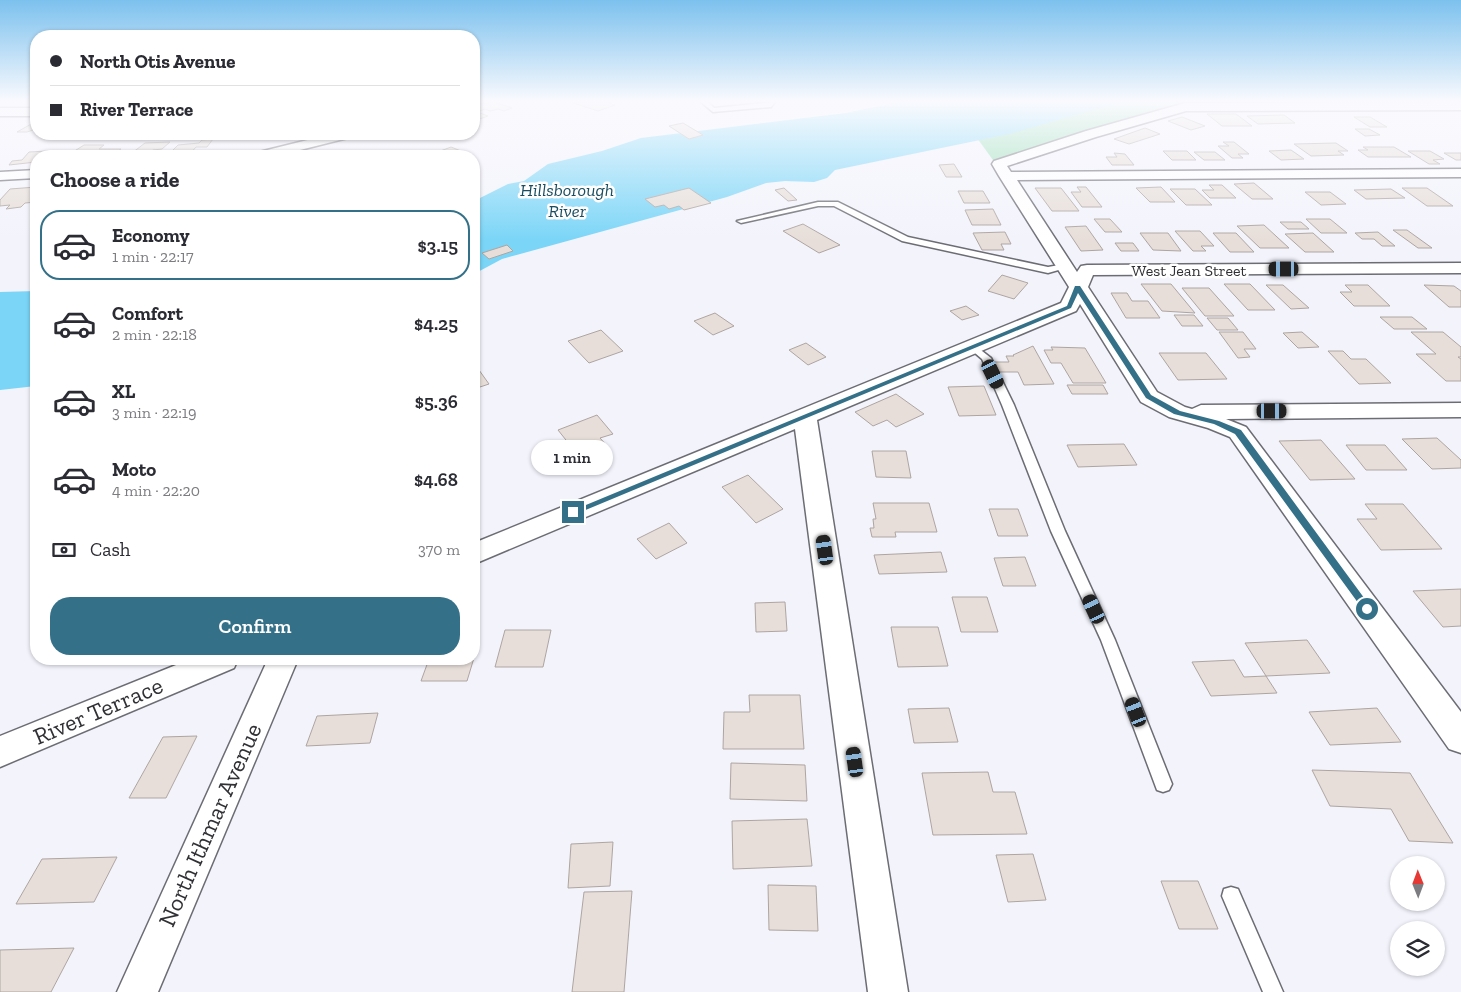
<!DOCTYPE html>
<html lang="en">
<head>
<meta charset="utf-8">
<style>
  body { margin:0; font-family:"Zilla Slab",serif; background:#f7f7f7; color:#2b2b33; height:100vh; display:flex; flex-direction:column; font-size:19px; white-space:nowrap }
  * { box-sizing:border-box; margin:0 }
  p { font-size:16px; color:#7c7c81 }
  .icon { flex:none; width:28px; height:28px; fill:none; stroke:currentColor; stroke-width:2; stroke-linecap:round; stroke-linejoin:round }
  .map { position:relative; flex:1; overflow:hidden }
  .details { position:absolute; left:30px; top:150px; width:450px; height:515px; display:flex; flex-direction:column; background:#fff; border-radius:20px; box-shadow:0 1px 4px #0004 }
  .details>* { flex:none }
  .banner { position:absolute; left:30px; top:30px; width:450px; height:110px; border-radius:20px; box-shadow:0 1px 4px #0004; display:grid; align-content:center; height:110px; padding:0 20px; background:#fff }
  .needle { width:32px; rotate:359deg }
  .tools { position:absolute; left:1390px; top:856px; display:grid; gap:10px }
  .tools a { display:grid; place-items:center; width:55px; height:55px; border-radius:50%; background:#fff; box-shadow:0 1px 4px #0004; font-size:25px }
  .end { position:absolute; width:22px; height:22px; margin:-11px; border:6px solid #347188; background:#fff; box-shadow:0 0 0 2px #fff }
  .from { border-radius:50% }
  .bubble { position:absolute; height:35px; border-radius:18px; background:#fff; box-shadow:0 1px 4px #0004; font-size:16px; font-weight:600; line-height:35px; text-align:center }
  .car { position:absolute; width:15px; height:30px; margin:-15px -8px; border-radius:6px; box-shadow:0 0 4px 1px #0007; background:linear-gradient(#222 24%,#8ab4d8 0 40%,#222 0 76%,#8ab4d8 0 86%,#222 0) }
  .banner b { display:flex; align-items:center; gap:18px; height:48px; font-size:19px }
  .banner b+b { border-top:1px solid #e1e1e2 }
  .banner i { width:12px; height:12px; background:#2b2b33 }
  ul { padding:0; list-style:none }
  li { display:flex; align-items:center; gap:15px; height:70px; margin:0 10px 8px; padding:0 10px; border:2px solid transparent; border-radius:20px }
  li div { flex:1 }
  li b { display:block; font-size:19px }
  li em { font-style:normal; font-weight:600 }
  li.on { border-color:#347188 }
  li>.icon { width:45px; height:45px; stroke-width:1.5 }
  h2 { padding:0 20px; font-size:22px; line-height:60px }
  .pay { display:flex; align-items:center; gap:12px; height:55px; padding:0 20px; font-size:19px }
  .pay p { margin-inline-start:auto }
  .action { display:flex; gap:10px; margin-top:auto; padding:10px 20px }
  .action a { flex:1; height:58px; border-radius:20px; background:#347188; color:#fff; font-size:20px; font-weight:600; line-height:58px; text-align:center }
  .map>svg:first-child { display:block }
</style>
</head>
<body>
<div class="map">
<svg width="1461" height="992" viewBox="0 0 1461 992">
  <rect width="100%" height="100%" fill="#f3f3fc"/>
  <path fill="#93ddb3" d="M1121 102H1194L993 160 977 138Z"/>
  <path fill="#7ad5f7" d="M897 102H1131L1096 109 1009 134 835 170 827 178 814 182 785 181 766 183 727 197 502 259 474 274V201L508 184 524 181 548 164 602 151 641 138 846 113Z
    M36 291V386L0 390V292Z"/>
  <path fill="#e7ded9" stroke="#aea5a1" d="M494 102 512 108 504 111 498 109 490 111 485 109 477 112 488 116 474 121V105Z
    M570 102H607L615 105 598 111Z
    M1207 114H1236L1252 126H1222Z
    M1284 115 1295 123 1258 124 1247 116Z
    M1182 117 1205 126 1191 130 1168 121Z
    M1354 117H1370L1387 127H1370Z
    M33 123H36V129L27 132H17Z
    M683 123 703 135 689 139 669 126Z
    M1145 128 1160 134 1129 144 1114 139Z
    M1355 129H1369L1380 135 1365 136Z
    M73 134H84L76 139H64Z
    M213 139 207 147H196L189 155 167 156 178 145 199 143 202 140Z
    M170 142 162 149 153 150 145 156H128L145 143Z
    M1223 142H1234L1249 154H1238L1243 158H1232L1218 146H1229Z
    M1336 143 1348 151H1338L1344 155 1311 156 1294 144Z
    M84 145H104L99 149H121L110 156H78L84 152H73Z
    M451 147 466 153 458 156H427Z
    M1363 147H1394L1411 157H1368L1358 150H1368Z
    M1291 150 1304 159 1281 160 1269 151Z
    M48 151 44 156H36V162L9 165 12 161 22 160 29 152Z
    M1163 151H1187L1196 160H1172Z
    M1408 151H1430L1444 159 1433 160 1440 164H1429Z
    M1194 152H1215L1225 160H1204Z
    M1114 153 1125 154 1134 165H1112L1106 157H1117Z
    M1444 153H1461V160H1456Z
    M954 164 962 177H946L939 165Z
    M1254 183 1273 199H1252L1234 184Z
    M1209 185H1222L1236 198H1210L1202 190H1214Z
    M36 187V202L25 203 21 207 6 209 10 205 0 206V200L10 189Z
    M1077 187H1086L1102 207H1082L1071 192H1081Z
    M1161 187 1175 202H1150L1136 188Z
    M689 188 711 203 684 210 679 206 669 209 664 205 655 207 645 199Z
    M784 188 797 200 788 201 775 190Z
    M1035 188H1061L1079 211H1052Z
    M1402 188H1427L1453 206H1427Z
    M1170 189H1195L1212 205H1186Z
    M1391 189 1405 198 1366 199 1354 190Z
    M958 191H983L990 203H964Z
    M1305 192H1330L1346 204 1321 205Z
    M993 209 1001 225H972L965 210Z
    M1094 219H1110L1122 232H1105Z
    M1306 219H1330L1347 233H1321Z
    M1280 222H1301L1309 229H1288Z
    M803 224 840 245 819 253 783 231Z
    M1264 225 1289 248H1260L1237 226Z
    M1086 226 1103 250 1081 251 1065 227Z
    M1393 230H1407L1432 248H1418Z
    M1175 231H1200L1214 246H1201L1206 251H1193Z
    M1005 232 1011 244H1001L1004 250H982L973 233Z
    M1378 232 1395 246H1382L1374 239H1362L1355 233Z
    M1140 233H1168L1181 251 1153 250Z
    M1213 233H1236L1254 252H1230Z
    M1313 233 1334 252H1305L1285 234Z
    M1115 243H1133L1139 251H1121Z
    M507 245 513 251 489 259 482 253Z
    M1002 275 1028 283 1014 299 988 291Z
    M1141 284H1171L1195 313 1162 311Z
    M1224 284H1250L1275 310H1248Z
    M1266 285H1283L1309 308 1291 309Z
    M1345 285H1368L1390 306H1354L1340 292H1352Z
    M1424 285 1454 286 1461 291V307H1449Z
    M1182 288H1209L1234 316H1205Z
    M1111 293H1127L1132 301H1148L1160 318H1126Z
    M966 306 979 315 962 320 950 311Z
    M715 313 734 326 713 335 694 321Z
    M1174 315H1194L1203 326H1182Z
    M1380 317H1412L1427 329H1394Z
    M1207 318H1228L1238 330H1217Z
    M601 330 623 351 589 363 568 341Z
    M1219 332H1243L1256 349H1244L1250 357 1238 358Z
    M1302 332 1319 347 1298 348 1283 333Z
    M1411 332H1443L1461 347V357H1458L1461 359V381H1446L1416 354H1436Z
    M806 343 826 357 808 365 789 350Z
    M1033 346 1054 384 1024 385 1018 372H998L993 362H1009L1006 356H1014L1013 355Z
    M1051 347 1085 348 1106 383H1073L1061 363H1051L1044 350H1053Z
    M1328 351H1343L1351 359H1366L1391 383 1359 384Z
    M1159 353H1206L1227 379 1178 380Z
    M474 363 489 384 474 389Z
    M1067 385H1103L1108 394H1072Z
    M984 386 996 415 959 416 948 387Z
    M896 394 924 414 896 427 887 420 873 426 855 412Z
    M597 415 613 434 600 438 609 448 581 459 558 430Z
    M1437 438 1461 460V468L1432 469 1402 439Z
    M1321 440 1355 479 1310 480 1279 441Z
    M1124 444 1137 465 1078 467 1067 445Z
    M1346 445H1385L1407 470H1366Z
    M872 451H906L911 478 876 477Z
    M748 475 783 509 756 523 722 487Z
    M873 503H929L937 532H895L896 537H872L870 528H874L873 519H876Z
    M1365 504H1403L1442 549 1381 550 1357 519H1377Z
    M989 509H1018L1028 536H998Z
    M669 523 687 543 656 559 637 539Z
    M941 552 947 572 879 574 874 555Z
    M1025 557 1036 586H1003L994 558Z
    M1461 589V626L1443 627 1413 591Z
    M952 597H987L998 632H961Z
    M785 602 787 631 756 632 755 603Z
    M891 627H938L948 666 898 667Z
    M505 630H551L543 667H495Z
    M1307 640 1330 673 1266 676 1245 643Z
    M474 648H477L467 681H421L429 659H474Z
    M1234 660 1244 677 1266 676 1277 693 1211 696 1192 662Z
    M749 695H800L804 749H723L724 712H750Z
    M949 708 958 742 914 743 908 709Z
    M1377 708 1401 742 1330 745 1309 712Z
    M378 713 370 743 306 746 317 716Z
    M197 736 166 798H129L163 737Z
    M731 763 805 765 807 801 730 799Z
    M1312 770 1410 773 1453 843 1409 841 1391 809 1330 806Z
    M988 772 993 792H1015L1027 834 933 835 922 773Z
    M807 819 812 866 733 869 732 821Z
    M613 842 610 886 568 888 571 844Z
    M1033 854 1046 900 1008 902 996 855Z
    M117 857 94 902 16 904 42 859Z
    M1161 881H1198L1218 929H1179Z
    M768 885 816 886 818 931 769 930Z
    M632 891 624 992H572L584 892Z
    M74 948 51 992H0V950Z"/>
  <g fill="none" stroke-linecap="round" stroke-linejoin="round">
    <defs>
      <path id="service" d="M701 102H708L714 108 775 102 771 107 713 112Z
        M818 202H838L908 237 1048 267 1065 264 1069 267 1048 273 902 241 834 206H818L741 223 737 221Z
        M973 344 991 358 1014 405 1065 531 1115 640 1172 784 1169 790 1163 792 1157 790 1101 640 1051 531 1002 405 982 359 968 347Z
        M1231 887 1238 889 1283 992H1263L1222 896 1224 889Z"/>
      <path id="minor" d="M1461 102V110L1186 111 1096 137 1007 166 1011 172 1461 169V177L1017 180 1077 272 1081 266 1087 265 1461 263V273L1093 275 1088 287 1157 392 1185 407 1192 409 1201 405 1461 403V417L1226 419 1246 427 1461 712V753L1449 749 1230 437 1208 428 1169 417 1141 402 1080 304 1076 311 817 420 908 992H868L795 429 474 564V543L1061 303 1069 287 999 176 992 164 994 161 1086 131 1185 103Z
        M0 108H36V116H0Z
        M332 134H354L352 137 276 156H253L255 153Z
        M36 170V178L0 180V172Z
        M191 659H238L234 668 0 767V736Z
        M268 659H298L158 992H117Z"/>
    </defs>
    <use href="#service" stroke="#6c6c74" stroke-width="3"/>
    <use href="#minor" stroke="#6c6c74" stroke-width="3"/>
    <use href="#service" fill="#fff" fill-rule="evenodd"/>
    <use href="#minor" fill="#fff" fill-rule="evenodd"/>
  </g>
  <linearGradient id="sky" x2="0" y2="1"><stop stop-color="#7cc1ee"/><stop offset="0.42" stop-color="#fafafe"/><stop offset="1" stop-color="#fafafe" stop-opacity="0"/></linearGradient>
  <rect width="1461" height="241" fill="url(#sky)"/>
  <path fill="#347188" d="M1075 286H1080L1151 395 1180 411 1219 421 1241 430 1370 606V611H1364L1235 434 1214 424 1174 414 1146 398 1078 293 1071 308 576 514H570L569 512 1067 306Z"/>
  <g text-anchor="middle" stroke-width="5" stroke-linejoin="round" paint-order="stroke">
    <g font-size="16" fill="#313135" stroke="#fff">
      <text x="1189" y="276">West Jean Street</text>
    </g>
    <g font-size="18" font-style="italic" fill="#194d5f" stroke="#fff">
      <text x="567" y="196">Hillsborough<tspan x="567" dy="21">River</tspan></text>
    </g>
    <g font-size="24" fill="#313135" stroke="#fff">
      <text transform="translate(98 711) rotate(-23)" y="8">River Terrace</text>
      <text transform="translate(210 825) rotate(-66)" y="8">North Ithmar Avenue</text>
    </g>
  </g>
</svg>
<div class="tools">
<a><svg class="needle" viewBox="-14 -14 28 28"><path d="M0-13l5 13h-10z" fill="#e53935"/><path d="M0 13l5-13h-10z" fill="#7c7c81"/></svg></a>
<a><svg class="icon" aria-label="layers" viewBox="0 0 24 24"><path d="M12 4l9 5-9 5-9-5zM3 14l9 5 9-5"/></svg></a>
</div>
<i class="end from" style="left:1367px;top:609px"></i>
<i class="end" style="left:573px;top:512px"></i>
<div class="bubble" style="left:531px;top:440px;width:82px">1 min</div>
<i class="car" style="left:1284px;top:269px;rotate:270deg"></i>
<i class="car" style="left:993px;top:374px;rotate:154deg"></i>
<i class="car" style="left:1272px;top:411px;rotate:90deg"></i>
<i class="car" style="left:825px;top:550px;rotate:352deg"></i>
<i class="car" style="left:1094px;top:609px;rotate:335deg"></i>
<i class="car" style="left:1136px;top:712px;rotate:339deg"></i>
<i class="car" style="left:855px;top:762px;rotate:352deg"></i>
<div class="banner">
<b><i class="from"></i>North Otis Avenue</b>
<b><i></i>River Terrace</b>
</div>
<section class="details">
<h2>Choose a ride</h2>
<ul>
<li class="on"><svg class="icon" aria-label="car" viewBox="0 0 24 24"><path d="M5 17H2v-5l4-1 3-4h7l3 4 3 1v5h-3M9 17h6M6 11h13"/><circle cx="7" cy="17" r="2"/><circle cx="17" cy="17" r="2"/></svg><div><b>Economy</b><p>1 min · 22:17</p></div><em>$3.15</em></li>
<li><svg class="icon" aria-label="car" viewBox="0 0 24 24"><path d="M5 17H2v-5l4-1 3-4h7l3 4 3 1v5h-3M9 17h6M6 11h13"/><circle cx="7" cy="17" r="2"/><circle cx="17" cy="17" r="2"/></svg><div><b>Comfort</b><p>2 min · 22:18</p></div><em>$4.25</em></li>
<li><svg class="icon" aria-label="car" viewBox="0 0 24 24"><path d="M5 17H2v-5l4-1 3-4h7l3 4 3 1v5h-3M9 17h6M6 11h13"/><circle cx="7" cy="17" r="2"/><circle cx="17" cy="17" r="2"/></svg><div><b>XL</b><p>3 min · 22:19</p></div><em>$5.36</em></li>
<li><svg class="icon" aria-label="car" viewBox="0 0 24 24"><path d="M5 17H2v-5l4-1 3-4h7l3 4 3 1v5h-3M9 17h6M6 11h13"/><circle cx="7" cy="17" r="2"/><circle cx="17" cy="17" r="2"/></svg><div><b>Moto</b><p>4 min · 22:20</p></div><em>$4.68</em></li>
</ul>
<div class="pay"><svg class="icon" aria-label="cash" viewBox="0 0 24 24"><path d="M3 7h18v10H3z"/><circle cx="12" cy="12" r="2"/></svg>Cash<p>370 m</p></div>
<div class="action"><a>Confirm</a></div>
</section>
</div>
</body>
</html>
